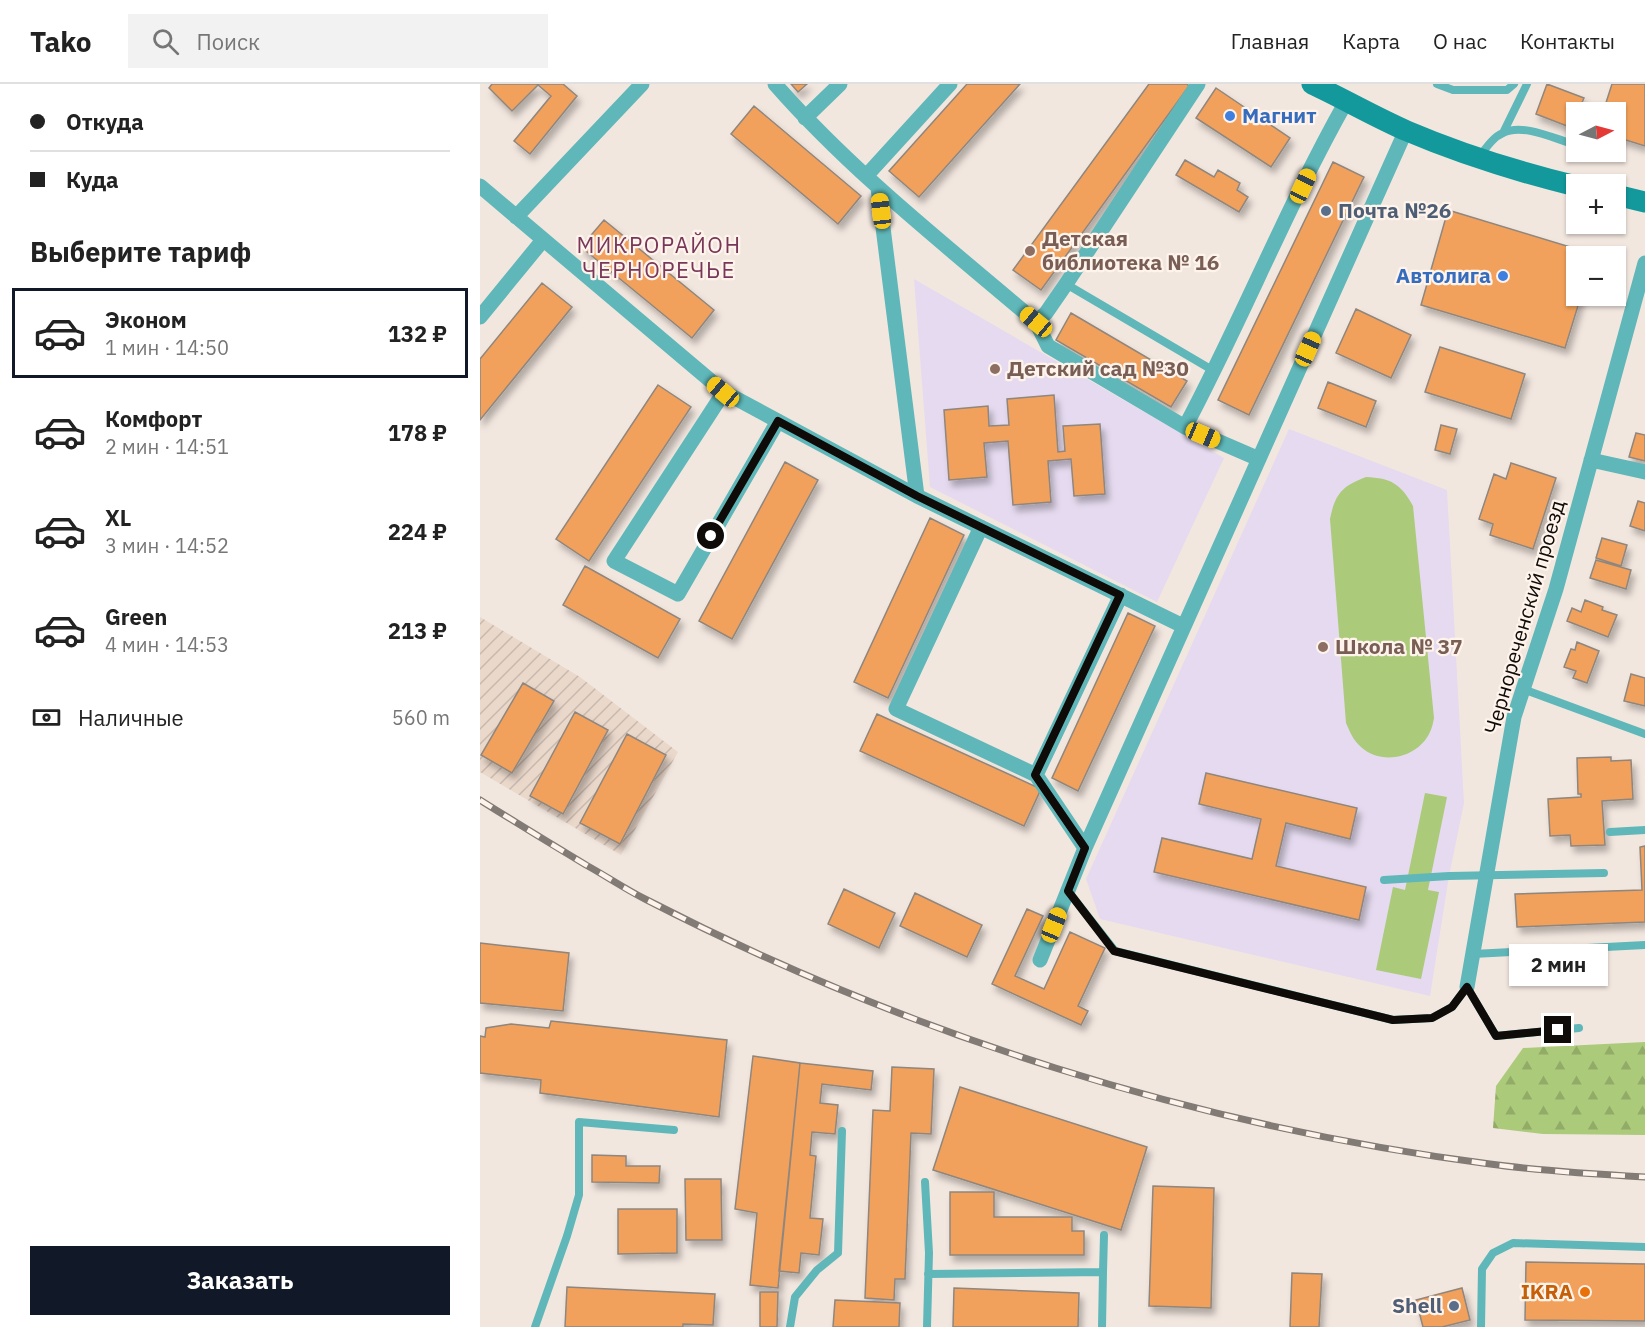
<!DOCTYPE html>
<html lang="ru">
<head>
<meta charset="utf-8">
<style>
  body { margin:0; font-family:"IBM Plex Sans",sans-serif; background:#f2f2f2; color:#222; height:100vh; display:flex; flex-direction:column; font-size:22px; white-space:nowrap }
  * { box-sizing:border-box; margin:0 }
  p { font-size:20px; color:#767676 }
  .icon { flex:none; width:33px; height:33px; fill:none; stroke:currentColor; stroke-width:2; stroke-linecap:round; stroke-linejoin:round }
  .map { position:relative; flex:1; overflow:hidden }
  .details { display:flex; flex-direction:column; background:#fff; width:480px }
  .details>* { flex:none }
  .banner { display:grid; align-content:center; height:132px; padding:0 30px; background:#fff }
  .needle { width:39px; rotate:84deg }
  .fabs { position:absolute; left:1086px; top:18px; display:grid; gap:12px }
  .fabs a { display:grid; place-items:center; width:60px; height:60px; border-radius:0px; background:#fff; box-shadow:0 2px 4px #0004; font-size:30px }
  .end { position:absolute; width:27px; height:27px; margin:-14px; border:8px solid #0e0b08; background:#fff; box-shadow:0 0 0 3px #fff }
  .from { border-radius:50% }
  .bubble { position:absolute; height:42px; border-radius:0px; background:#fff; box-shadow:0 2px 4px #0004; font-size:20px; font-weight:800; line-height:42px; text-align:center }
  .car { position:absolute; width:18px; height:36px; margin:-18px -9px; border-radius:8px; box-shadow:0 0 4px 2px #0007; background:linear-gradient(#f5c518 24%,#345 0 40%,#f5c518 0 76%,#345 0 86%,#f5c518 0) }
  .banner b { display:flex; align-items:center; gap:21px; height:57px; font-size:22px }
  .banner b+b { border-top:2px solid #e0e0e0 }
  .banner i { width:15px; height:15px; background:#222 }
  ul { padding:0; list-style:none }
  li { display:flex; align-items:center; gap:18px; height:90px; margin:0 12px 9px; padding:0 18px; border:3px solid transparent; border-radius:0px }
  li div { flex:1 }
  li b { display:block; font-size:22px }
  li em { font-style:normal; font-weight:800 }
  li.selected { border-color:#111827 }
  li>.icon { width:54px; height:54px; stroke-width:1.5 }
  h2 { padding:0 30px; font-size:27px; line-height:72px }
  .pay { display:flex; align-items:center; gap:15px; height:66px; padding:0 30px; font-size:22px }
  .pay p { margin-inline-start:auto }
  .action { display:flex; gap:12px; margin-top:auto; padding:12px 30px }
  .action a { flex:1; height:69px; border-radius:0px; background:#111827; color:#fff; font-size:24px; font-weight:800; line-height:69px; text-align:center }
  header { display:flex; align-items:center; gap:36px; box-sizing:border-box; height:84px; padding:0 30px; background:#fff; border-bottom:2px solid #e0e0e0 }
  header strong { font-size:28px }
  nav { display:flex; gap:33px; margin-inline-start:auto; font-size:21px }
  .search { width:420px; height:54px; background:#f2f2f2; display:flex; align-items:center; gap:15px; box-sizing:border-box; padding:0 21px; border-radius:0px; color:#767676; font-size:22px }
  main { display:flex; flex:1; min-height:0 }
  .map>svg:first-child { display:block }
</style>
</head>
<body>
<header>
<strong>Tako</strong>
<div class="search"><svg class="icon" aria-label="search" viewBox="0 0 24 24"><circle cx="10" cy="10" r="6"/><path d="M15 15l6 6"/></svg>Поиск</div>
<nav><a>Главная</a><a>Карта</a><a>О нас</a><a>Контакты</a></nav>
</header>
<main>
<section class="details">
<div class="banner">
<b><i class="from"></i>Откуда</b>
<b><i></i>Куда</b>
</div>
<h2>Выберите тариф</h2>
<ul>
<li class="selected"><svg class="icon" aria-label="car" viewBox="0 0 24 24"><path d="M5 17H2v-5l4-1 3-4h7l3 4 3 1v5h-3M9 17h6M6 11h13"/><circle cx="7" cy="17" r="2"/><circle cx="17" cy="17" r="2"/></svg><div><b>Эконом</b><p>1 мин · 14:50</p></div><em>132 ₽</em></li>
<li><svg class="icon" aria-label="car" viewBox="0 0 24 24"><path d="M5 17H2v-5l4-1 3-4h7l3 4 3 1v5h-3M9 17h6M6 11h13"/><circle cx="7" cy="17" r="2"/><circle cx="17" cy="17" r="2"/></svg><div><b>Комфорт</b><p>2 мин · 14:51</p></div><em>178 ₽</em></li>
<li><svg class="icon" aria-label="car" viewBox="0 0 24 24"><path d="M5 17H2v-5l4-1 3-4h7l3 4 3 1v5h-3M9 17h6M6 11h13"/><circle cx="7" cy="17" r="2"/><circle cx="17" cy="17" r="2"/></svg><div><b>XL</b><p>3 мин · 14:52</p></div><em>224 ₽</em></li>
<li><svg class="icon" aria-label="car" viewBox="0 0 24 24"><path d="M5 17H2v-5l4-1 3-4h7l3 4 3 1v5h-3M9 17h6M6 11h13"/><circle cx="7" cy="17" r="2"/><circle cx="17" cy="17" r="2"/></svg><div><b>Green</b><p>4 мин · 14:53</p></div><em>213 ₽</em></li>
</ul>
<div class="pay"><svg class="icon" aria-label="cash" viewBox="0 0 24 24"><path d="M3 7h18v10H3z"/><circle cx="12" cy="12" r="2"/></svg>Наличные<p>560 m</p></div>
<div class="action"><a>Заказать</a></div>
</section>
<div class="map">
<svg width="1165" height="1243" viewBox="0 0 1165 1243">
  <defs>
    <pattern id="industrial-furrows" width="10" height="10" patternUnits="userSpaceOnUse" patternTransform="scale(1.5)"><rect width="10" height="10" fill="#ead8cb"/><path d="M-1 1l2-2M0 10L10 0M9 11l2-2" fill="none" stroke="#c8b8ad"/></pattern>
    <pattern id="forest-firs" width="22" height="20" patternUnits="userSpaceOnUse" patternTransform="scale(1.5)"><rect width="22" height="20" fill="#abca7a"/><path d="M5 1l3.5 6h-7zM16 11l3.5 6h-7z" fill="#92ac68"/></pattern>
    <filter id="shadow"><feDropShadow dx="3.5" dy="6" stdDeviation="3" flood-color="#0004"/></filter>
  </defs>
  <rect width="100%" height="100%" fill="#f2e7df"/>
  <path fill="url(#industrial-furrows)" d="M0 533 100 593 198 668 141 771 0 688Z"/>
  <path fill="#e5daef" d="M434 195 744 374 677 518 450 403Z
    M809 345 967 406 984 719 969 792 950 912 620 835 606 795Z"/>
  <path fill="url(#forest-firs)" d="M1165 958V1051L1063 1050 1013 1044 1016 1002 1043 964Z"/>
  <path fill="#abca7a" d="M886 393C911 394 921 400 933 422L954 634C953 639 952 644 950 648 938 674 902 682 881 663 873 656 870 648 866 639L850 435C855 410 862 402 886 393Z
    M945 709 967 713 948 806 959 808 941 895 896 886 913 803 925 806Z"/>
  <path fill="#f2a15c" stroke="#8f867e" stroke-width="1.5" filter="url(#shadow)" d="M12 0H57L58 1 32 27 9 4Z
    M59 0H83L97 12 50 70 34 57 71 12 58 1Z
    M311 0H327L318 8Z
    M487 0H540L439 113 409 87Z
    M669 0H707L709 2 561 206 533 186Z
    M1067 0 1104 14 1098 28H1096L1095 36 1090 34 1087 42 1056 30Z
    M1132 0H1165V62L1136 53V28H1123Z
    M736 4 810 54 791 83 716 34Z
    M274 22 381 112 358 140 251 50Z
    M705 76 734 93 738 86 760 99 757 106 768 113 759 128 696 91Z
    M853 78 884 93 769 331 738 316Z
    M968 126 1113 170 1112 172H1096V212H1101L1085 264 941 221Z
    M124 136 234 226 212 254 101 163Z
    M62 199 92 223 0 336V275Z
    M876 225 931 251 911 294 856 269Z
    M591 229 707 297 691 323 576 256Z
    M960 263 1045 290 1031 335 945 308Z
    M848 298 896 317 886 343 838 324Z
    M178 301 211 323 109 477 76 455Z
    M574 311 578 368 585 367 583 342 620 340 625 410 594 412 591 375 568 377 571 418 533 421 528 357 504 359 507 393 469 396 464 326 508 322 509 342 529 341 527 315Z
    M961 341 977 345 970 370 955 366Z
    M1156 349 1165 351V377L1149 373Z
    M305 378 338 396 252 555 219 537Z
    M1031 379 1076 394 1053 465 1010 451 1013 440 999 435 1014 390 1026 395Z
    M1158 417 1165 419V447L1150 442Z
    M450 434 484 451 408 614 374 598Z
    M1122 454 1147 461 1141 482 1116 474Z
    M1116 476 1151 486 1146 505 1110 494Z
    M105 482 200 535 178 574 83 521Z
    M1105 516 1123 523 1122 526 1137 531 1128 553 1087 537 1092 524 1101 528Z
    M648 529 675 542 598 707 572 694Z
    M1097 558 1119 567 1107 599 1093 594 1096 587 1084 583 1091 565 1095 566Z
    M1151 590 1165 594V622L1144 617Z
    M43 599 74 617 32 689 1 671Z
    M95 628 128 646 83 730 50 712Z
    M397 630 561 705 544 742 380 667Z
    M147 650 186 671 140 760 100 739Z
    M1131 673V677L1151 676 1153 715 1122 717 1125 761 1091 762 1090 751 1070 752 1068 715 1101 713V710H1098L1097 674Z
    M726 689 877 724 870 755 806 739 796 782 886 803 879 836 674 788 682 754 772 775 781 735 719 720Z
    M1165 762V838L1037 843 1035 810 1162 806 1160 763Z
    M364 805 415 829 399 864 348 840Z
    M435 809 502 841 487 873 420 842Z
    M547 825 563 832 535 892 564 905 590 848 625 864 598 922 608 927 601 941 512 900Z
    M0 859 89 869 83 927 0 919Z
    M71 937 247 956 239 1033 60 1009 61 996 0 989V952L5 953 6 944 31 940 69 944Z
    M273 972 320 979 298 1204 270 1201 277 1129 255 1125Z
    M320 979 393 987 391 1006 342 1000 340 1019 358 1021 355 1050 332 1048 330 1071 336 1072 330 1134 343 1135 339 1171 321 1169 319 1189 299 1187Z
    M412 983 454 985 451 1050 431 1049 425 1195H415L414 1216 385 1214 393 1026 410 1027Z
    M480 1003 667 1063 641 1146 453 1086Z
    M112 1071 146 1072V1082H180L179 1099 112 1098Z
    M205 1095H241L242 1156H206Z
    M673 1102 734 1104 731 1224 669 1222Z
    M470 1108H514V1133H592V1147H604V1171H470Z
    M138 1125H197V1169L138 1170Z
    M1046 1178 1165 1180V1237L1045 1236Z
    M812 1189 842 1190 839 1243H810Z
    M87 1203 235 1210 233 1241 203 1240V1243H85Z
    M474 1204 599 1209 598 1243H473Z
    M982 1204 990 1236 962 1243H943L936 1216Z
    M280 1208H298L297 1243H280Z
    M355 1216 420 1219 419 1243H353Z"/>
  <g fill="none" stroke-linecap="round" stroke-linejoin="round">
    <path stroke="#5fb7b9" stroke-width="8" d="M957 0 973 6H1027L1034 0
      M1023 49 1047 0
      M999 73C1006 64 1013 53 1023 49 1042 39 1073 54 1093 60
      M586 200 734 287
      M1043 605 1165 650
      M1130 748 1165 746
      M904 796 969 792 1124 789
      M588 807 635 867 913 936 952 934 972 923 987 903 1016 952 1099 944
      M993 870 1165 861
      M445 1098 449 1169 447 1243
      M448 1190 623 1188 624 1151
      M55 1243 87 1152 99 1111V1038L194 1046
      M310 1243 315 1213 337 1186 358 1169 362 1047
      M622 1243 623 1188
      M1001 1243 1002 1185 1013 1169 1033 1159 1165 1163"/>
    <path stroke="#5fb7b9" stroke-width="15" d="M295 0C372 88 467 162 556 238L568 262 705 343 779 375
      M325 34 360 0
      M387 91 470 0
      M0 102 244 308 437 412 398 104
      M36 133 162 0
      M0 233 63 156
      M556 238 566 229 586 200 718 0
      M244 308 134 477 198 510 298 337
      M705 343C762 236 807 122 867 16
      M1111 376 1165 388
      M437 412 703 542
      M501 443 416 625 556 691 641 511
      M556 691 605 764
      M560 876 605 764 926 46
      M987 903 1034 633 1076 505 1165 179"/>
    <path stroke="#13999c" stroke-width="21" d="M832 0C864 15 895 33 927 47 981 70 1039 88 1096 102
      M1136 111 1165 118"/>
    <defs>
      <path id="rail" d="M0 716C35 738 71 760 106 781 126 792 145 805 165 815 429 951 716 1042 1010 1080 1061 1087 1113 1090 1165 1093"/>
    </defs>
    <use href="#rail" stroke="#817a75" stroke-width="7"/>
    <use href="#rail" stroke="#fff4ec" stroke-width="4.5" stroke-dasharray="14" stroke-linecap="butt"/>
  </g>
  <g fill="none" stroke-linecap="round" stroke-linejoin="round">
    <path stroke="#0e0b08" stroke-width="8" d="M231 452 298 337 437 412 640 511 555 691 605 764 588 807 634 867 913 936 952 934 972 923 987 903 1016 952 1078 946"/>
  </g>
  <g fill="#3f7fe0" stroke="#fff4ec" stroke-width="2">
    <circle cx="750" cy="32" r="6"/>
    <circle cx="1023" cy="192" r="6"/>
  </g>
  <g fill="#5c6f8a" stroke="#fff4ec" stroke-width="2">
    <circle cx="846" cy="127" r="6"/>
    <circle cx="974" cy="1222" r="6"/>
  </g>
  <g fill="#8d6e63" stroke="#fff4ec" stroke-width="2">
    <circle cx="550" cy="167" r="6"/>
    <circle cx="515" cy="285" r="6"/>
    <circle cx="843" cy="563" r="6"/>
  </g>
  <circle fill="#e8710a" stroke="#fff4ec" stroke-width="2" cx="1105" cy="1208" r="6"/>
  <g text-anchor="middle" stroke-width="4.5" stroke-linejoin="round" paint-order="stroke">
    <g font-size="21" font-weight="bold" fill="#366cbe" stroke="#fff4ec" text-anchor="start">
      <text x="762" y="39">Магнит</text>
      <text x="1011" y="199" text-anchor="end">Автолига</text>
    </g>
    <g font-size="21" font-weight="bold" fill="#4e5e75" stroke="#fff4ec" text-anchor="start">
      <text x="858" y="134">Почта №26</text>
      <text x="962" y="1229" text-anchor="end">Shell</text>
    </g>
    <g font-size="21" font-weight="bold" fill="#785e54" stroke="#fff4ec" text-anchor="start">
      <text x="562" y="162">Детская<tspan x="562" dy="24">библиотека № 16</tspan></text>
      <text x="527" y="292">Детский сад №30</text>
      <text x="855" y="570">Школа № 37</text>
    </g>
    <g font-size="21" fill="#0e0b08" stroke="#fff4ec">
      <text transform="translate(1045 533) rotate(-74)" y="7">Чернореченский проезд</text>
    </g>
    <g font-size="21" font-weight="bold" fill="#c56008" stroke="#fff4ec" text-anchor="end">
      <text x="1093" y="1215">IKRA</text>
    </g>
    <g font-size="22" letter-spacing="1.5" fill="#783758" stroke="#fff4ec">
      <text x="179" y="169">МИКРОРАЙОН<tspan x="179" dy="25">ЧЕРНОРЕЧЬЕ</tspan></text>
    </g>
  </g>
</svg>
<div class="fabs">
<a><svg class="needle" viewBox="-14 -14 28 28"><path d="M0-13l5 13h-10z" fill="#e53935"/><path d="M0 13l5-13h-10z" fill="#767676"/></svg></a>
<a>+</a>
<a>−</a>
</div>
<i class="end from" style="left:231px;top:452px"></i>
<i class="end" style="left:1078px;top:946px"></i>
<div class="bubble" style="left:1029px;top:860px;width:99px">2 мин</div>
<i class="car" style="left:823px;top:102px;rotate:25deg"></i>
<i class="car" style="left:401px;top:127px;rotate:353deg"></i>
<i class="car" style="left:556px;top:238px;rotate:310deg"></i>
<i class="car" style="left:828px;top:265px;rotate:24deg"></i>
<i class="car" style="left:243px;top:308px;rotate:310deg"></i>
<i class="car" style="left:723px;top:351px;rotate:113deg"></i>
<i class="car" style="left:574px;top:841px;rotate:22deg"></i>
</div>
</main>
</body>
</html>
